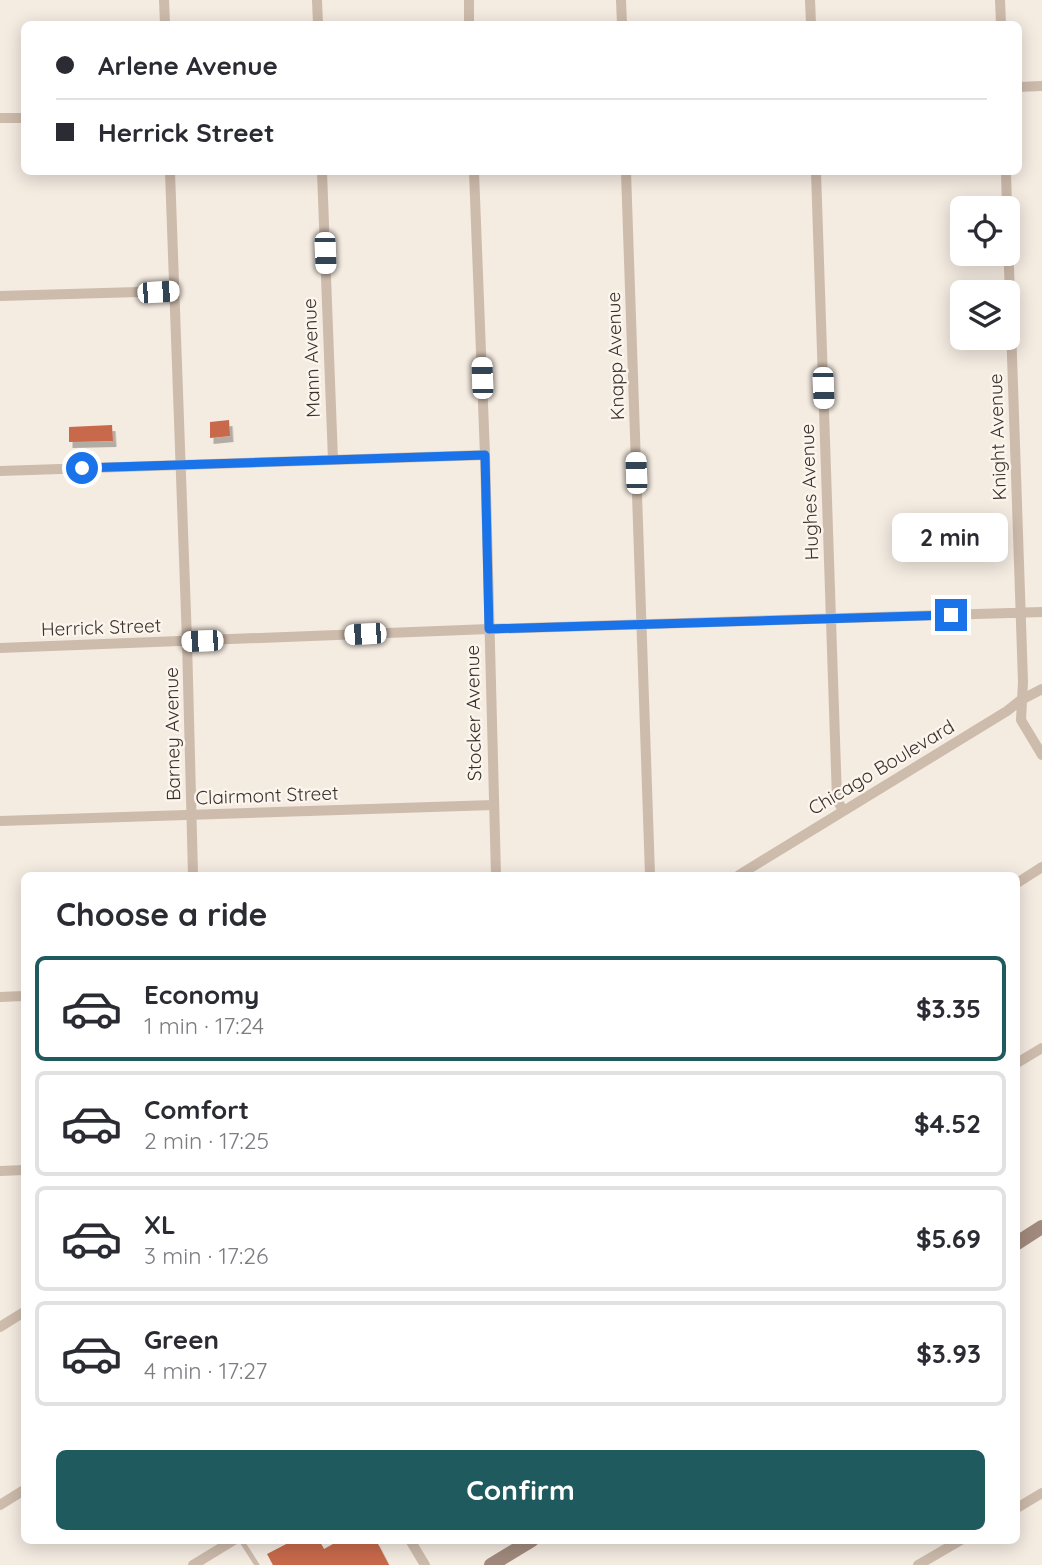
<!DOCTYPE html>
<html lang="en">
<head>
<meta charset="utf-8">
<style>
  body { margin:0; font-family:Quicksand,sans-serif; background:#f7f7f7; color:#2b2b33; height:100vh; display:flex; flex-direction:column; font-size:26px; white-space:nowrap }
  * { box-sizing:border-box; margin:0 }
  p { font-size:23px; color:#7c7c81 }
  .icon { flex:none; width:38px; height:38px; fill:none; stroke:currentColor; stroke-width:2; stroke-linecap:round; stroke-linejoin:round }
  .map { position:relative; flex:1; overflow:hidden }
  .sheet { position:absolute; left:21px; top:872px; width:999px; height:672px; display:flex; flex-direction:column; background:#fff; border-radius:10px; box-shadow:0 4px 18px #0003 }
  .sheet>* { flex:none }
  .guide { position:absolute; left:21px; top:21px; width:1001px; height:154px; border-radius:10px; box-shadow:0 4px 18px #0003; display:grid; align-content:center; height:154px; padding:0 35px; background:#fff }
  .controls { position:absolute; left:950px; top:196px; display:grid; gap:14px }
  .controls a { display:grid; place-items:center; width:70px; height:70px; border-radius:10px; background:#fff; box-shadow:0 4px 18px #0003; font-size:35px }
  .end { position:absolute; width:32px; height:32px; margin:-16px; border:9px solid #1a73e8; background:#fff; box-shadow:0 0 0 4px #fff }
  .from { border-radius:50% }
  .bubble { position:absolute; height:49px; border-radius:10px; background:#fff; box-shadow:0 4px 18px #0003; font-size:23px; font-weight:700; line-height:49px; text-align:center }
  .car { position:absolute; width:21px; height:42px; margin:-21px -10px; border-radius:9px; box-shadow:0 0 5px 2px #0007; background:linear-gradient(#fff 24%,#345 0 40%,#fff 0 76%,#345 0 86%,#fff 0) }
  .guide b { display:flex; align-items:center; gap:24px; height:66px; font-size:26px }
  .guide b+b { border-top:2px solid #e1e1e2 }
  .guide i { width:18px; height:18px; background:#2b2b33 }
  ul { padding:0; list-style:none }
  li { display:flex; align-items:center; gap:21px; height:105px; margin:0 14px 10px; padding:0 21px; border:4px solid #e1e1e2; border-radius:10px }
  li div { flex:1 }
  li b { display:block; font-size:26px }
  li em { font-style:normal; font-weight:700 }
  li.active { border-color:#1f5a5e }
  li>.icon { width:63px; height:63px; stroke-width:1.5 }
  h2 { padding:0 35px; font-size:32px; line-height:84px }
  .primary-button { display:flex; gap:14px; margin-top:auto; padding:14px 35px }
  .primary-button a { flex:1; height:80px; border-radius:10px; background:#1f5a5e; color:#fff; font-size:28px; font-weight:700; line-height:80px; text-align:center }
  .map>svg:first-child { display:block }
</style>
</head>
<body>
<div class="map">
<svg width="1042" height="1565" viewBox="0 0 1042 1565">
  <defs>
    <filter id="shadow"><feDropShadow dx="3.5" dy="6" stdDeviation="0" flood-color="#0004"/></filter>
  </defs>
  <rect width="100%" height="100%" fill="#f4ebe1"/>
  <path fill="#c8694b" filter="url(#shadow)" d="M229 420 230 436 210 438V422Z
    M112 425 113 441 69 442V427Z
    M294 1540H319L324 1549 340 1540H376L389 1565H273L267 1554Z"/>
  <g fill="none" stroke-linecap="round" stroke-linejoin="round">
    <path stroke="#cdbbac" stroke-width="5" d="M241 1540 257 1565"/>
    <path stroke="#cdbbac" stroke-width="10" d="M164 0 165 24
      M317 0 318 24
      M469 0V24
      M621 0 622 24
      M810 0 811 24
      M1000 0 1001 24
      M1018 87 1042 86
      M0 118H24
      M170 172 187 641 193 875
      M322 172 333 460
      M474 172 485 455 496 875
      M626 172 650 875
      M816 172 837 799 843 811
      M1006 172 1007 208
      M1008 238 1023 682 1021 720 1042 755
      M0 296 173 291
      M0 471 485 455
      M0 648 489 629 1042 612
      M0 821 493 805
      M739 875 1007 711 1021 700 1042 689
      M1017 883 1042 867
      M0 997 24 996
      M1017 1063 1042 1048
      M0 1171 24 1170
      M0 1327 24 1312
      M0 1505 24 1490
      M1017 1508 1042 1493
      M410 1540 425 1565
      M193 1565 234 1540
      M918 1565 961 1540"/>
    <path stroke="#a18a7d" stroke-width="14" d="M1017 1243 1042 1227
      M491 1565 532 1540"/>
  </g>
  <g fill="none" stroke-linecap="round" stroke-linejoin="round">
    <path stroke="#1a73e8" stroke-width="9" d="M82 468 485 455 489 629 951 615"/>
  </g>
  <g text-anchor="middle" stroke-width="5" stroke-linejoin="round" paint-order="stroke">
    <g font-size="19" fill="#3b302b" stroke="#fbf5ee">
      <text transform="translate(615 356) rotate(-92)" y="7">Knapp Avenue</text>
      <text transform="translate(311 358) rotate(-92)" y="7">Mann Avenue</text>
      <text transform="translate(997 437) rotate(-92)" y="7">Knight Avenue</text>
      <text transform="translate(809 492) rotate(-92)" y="7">Hughes Avenue</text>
      <text transform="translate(101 627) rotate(-2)" y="7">Herrick Street</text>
      <text transform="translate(473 713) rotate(-91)" y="7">Stocker Avenue</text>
      <text transform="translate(172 734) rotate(-91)" y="7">Barney Avenue</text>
      <text transform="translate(881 767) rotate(-31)" y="7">Chicago Boulevard</text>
      <text transform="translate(267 795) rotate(-2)" y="7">Clairmont Street</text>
    </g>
  </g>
</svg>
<div class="controls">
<a><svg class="icon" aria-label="locate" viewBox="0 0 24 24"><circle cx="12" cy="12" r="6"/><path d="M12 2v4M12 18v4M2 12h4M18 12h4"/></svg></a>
<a><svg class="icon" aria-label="layers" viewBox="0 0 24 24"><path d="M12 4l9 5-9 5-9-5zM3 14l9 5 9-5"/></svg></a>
</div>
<i class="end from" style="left:82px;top:468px"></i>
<i class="end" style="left:951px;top:615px"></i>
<div class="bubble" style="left:892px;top:513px;width:116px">2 min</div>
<i class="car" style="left:325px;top:253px;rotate:178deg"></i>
<i class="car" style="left:158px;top:292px;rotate:86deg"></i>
<i class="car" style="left:482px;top:378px;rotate:358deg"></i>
<i class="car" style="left:823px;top:388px;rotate:178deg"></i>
<i class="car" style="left:636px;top:473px;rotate:358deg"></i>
<i class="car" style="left:365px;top:634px;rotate:267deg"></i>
<i class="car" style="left:202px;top:641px;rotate:268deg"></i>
<div class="guide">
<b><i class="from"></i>Arlene Avenue</b>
<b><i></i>Herrick Street</b>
</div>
<section class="sheet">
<h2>Choose a ride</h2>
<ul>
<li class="active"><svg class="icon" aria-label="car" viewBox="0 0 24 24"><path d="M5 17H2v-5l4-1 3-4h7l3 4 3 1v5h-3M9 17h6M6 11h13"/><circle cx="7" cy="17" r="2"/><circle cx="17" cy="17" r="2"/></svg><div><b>Economy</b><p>1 min · 17:24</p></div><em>$3.35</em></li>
<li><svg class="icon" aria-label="car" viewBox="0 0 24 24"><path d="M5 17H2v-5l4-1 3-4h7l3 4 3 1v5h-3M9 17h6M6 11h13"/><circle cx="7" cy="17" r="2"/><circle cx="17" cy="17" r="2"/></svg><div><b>Comfort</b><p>2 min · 17:25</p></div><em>$4.52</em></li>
<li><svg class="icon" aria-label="car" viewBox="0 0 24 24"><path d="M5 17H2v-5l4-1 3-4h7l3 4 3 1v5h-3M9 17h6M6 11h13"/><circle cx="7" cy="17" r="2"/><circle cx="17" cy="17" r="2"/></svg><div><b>XL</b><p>3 min · 17:26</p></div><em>$5.69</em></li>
<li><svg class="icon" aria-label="car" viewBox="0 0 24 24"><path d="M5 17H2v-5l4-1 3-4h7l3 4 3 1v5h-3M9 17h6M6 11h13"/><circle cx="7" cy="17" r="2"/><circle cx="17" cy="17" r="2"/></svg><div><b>Green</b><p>4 min · 17:27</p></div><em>$3.93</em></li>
</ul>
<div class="primary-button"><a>Confirm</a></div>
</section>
</div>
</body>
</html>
